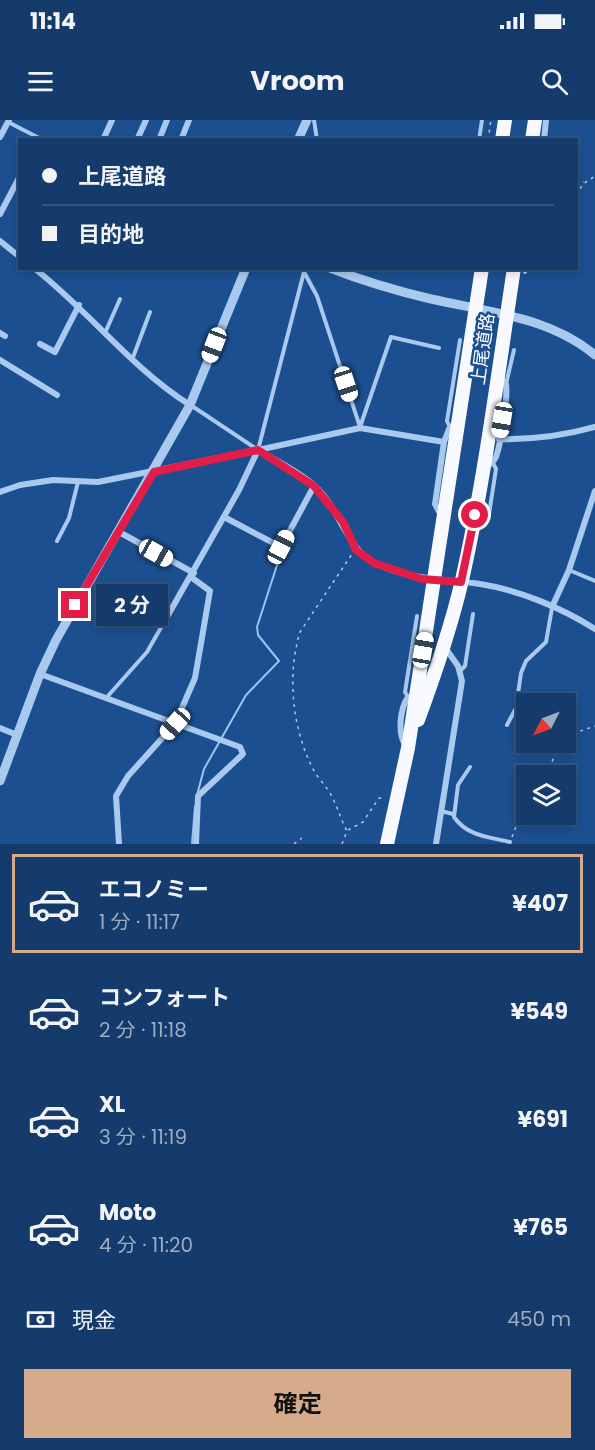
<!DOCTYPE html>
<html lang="ja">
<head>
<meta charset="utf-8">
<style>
  body { margin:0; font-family:Poppins,"Noto Sans JP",sans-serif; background:#214673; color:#f1f3f6; height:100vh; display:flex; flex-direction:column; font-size:22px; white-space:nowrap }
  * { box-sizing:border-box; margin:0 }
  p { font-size:20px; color:#9dadc1 }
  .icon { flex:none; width:33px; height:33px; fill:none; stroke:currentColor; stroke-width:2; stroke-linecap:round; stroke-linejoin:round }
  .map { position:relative; height:724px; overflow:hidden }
  .details { display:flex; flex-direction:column; background:#143b6b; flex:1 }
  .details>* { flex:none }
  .guide { position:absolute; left:18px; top:18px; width:560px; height:132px; border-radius:0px; box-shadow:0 3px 9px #0003,0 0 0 2px #33557e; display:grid; align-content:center; height:132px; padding:0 24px; background:#143b6b }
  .needle { width:39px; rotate:228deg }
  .fabs { position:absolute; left:516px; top:573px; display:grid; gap:12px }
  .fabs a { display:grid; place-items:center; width:60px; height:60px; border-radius:0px; background:#143b6b; box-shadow:0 3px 9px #0003,0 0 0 2px #33557e; font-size:30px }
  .end { position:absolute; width:27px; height:27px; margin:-14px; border:8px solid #e11d48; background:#fff; box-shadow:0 0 0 3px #fff }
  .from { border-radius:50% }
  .bubble { position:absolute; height:42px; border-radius:0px; background:#143b6b; box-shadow:0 3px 9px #0003,0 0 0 2px #33557e; font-size:20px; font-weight:700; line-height:42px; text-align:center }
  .car { position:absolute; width:18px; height:36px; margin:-18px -9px; border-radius:8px; box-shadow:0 0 4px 2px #0007; background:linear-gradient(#fff 24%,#345 0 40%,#fff 0 76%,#345 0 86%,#fff 0) }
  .guide b { display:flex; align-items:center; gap:21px; height:57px; font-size:22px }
  .guide b+b { border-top:2px solid #33557e }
  .guide i { width:15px; height:15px; background:#f1f3f6 }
  ul { padding:10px 0 0; list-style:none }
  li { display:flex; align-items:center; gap:18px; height:99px; margin:0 12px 9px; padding:0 12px; border:3px solid transparent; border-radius:0px }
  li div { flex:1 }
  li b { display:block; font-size:22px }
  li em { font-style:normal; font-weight:700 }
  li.current { border-color:#d6ab8b }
  li>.icon { width:54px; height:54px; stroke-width:1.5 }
  .pay { display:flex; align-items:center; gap:15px; height:66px; padding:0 24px; font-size:22px }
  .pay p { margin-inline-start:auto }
  .action { display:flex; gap:12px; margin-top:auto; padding:12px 24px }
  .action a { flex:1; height:69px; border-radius:0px; background:#d6ab8b; color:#111; font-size:24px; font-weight:700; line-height:69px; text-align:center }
  .status { display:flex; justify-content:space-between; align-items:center; height:42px; padding:0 30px; background:#143b6b; direction:ltr }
  .status svg { height:16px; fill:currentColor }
  header { display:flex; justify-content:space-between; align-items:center; height:78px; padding:0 24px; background:#143b6b; font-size:27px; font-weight:700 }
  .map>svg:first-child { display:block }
</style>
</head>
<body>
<div class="status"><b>11:14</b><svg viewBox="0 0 49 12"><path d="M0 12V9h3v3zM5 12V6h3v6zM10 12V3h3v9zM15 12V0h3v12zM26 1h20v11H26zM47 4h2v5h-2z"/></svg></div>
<header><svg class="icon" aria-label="menu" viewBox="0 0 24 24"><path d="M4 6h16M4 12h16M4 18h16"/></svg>Vroom<svg class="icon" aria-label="search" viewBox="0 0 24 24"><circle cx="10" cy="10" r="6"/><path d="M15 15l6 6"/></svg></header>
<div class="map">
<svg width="595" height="724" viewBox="0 0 595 724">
  <rect width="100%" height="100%" fill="#1b4f8f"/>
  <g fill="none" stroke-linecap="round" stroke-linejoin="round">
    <path stroke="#9cc4f0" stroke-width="2" d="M197 675 204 649 246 575 279 541 258 515 257 507 278 442
      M192 724 195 686"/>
    <path stroke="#a9c9ee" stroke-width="1.5" stroke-dasharray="3 4.5" stroke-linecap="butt" d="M488 20 491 0
      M576 61 584 62
      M576 75 583 64 595 56
      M566 616 595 606
      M548 656 558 622
      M348 710 363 702 379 678 385 679
      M512 717 526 680
      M294 724 302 718
      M342 724 347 711C341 700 338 688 332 677 327 666 317 658 312 647 292 607 287 554 300 512L352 434"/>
    <path stroke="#a9c9ee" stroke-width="4" d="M314 0 317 20
      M8 2 41 19
      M479 20 482 0
      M304 152 317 176 360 307
      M525 152 526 148
      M105 213 120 179
      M132 240 150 192
      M506 264 514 230
      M192 286 258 330 305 148
      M360 307 391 217 439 228
      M450 307 447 301 460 220
      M489 394 496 349 493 343
      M57 421 69 398 78 362
      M569 450 595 461
      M460 551 465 546 473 494
      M107 577 147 532 163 504
      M408 577 405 572 417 496
      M507 605 516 588 521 553 526 541 546 522 552 488
      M470 647 458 665 454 697C467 716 489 717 510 722
      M441 691 453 694"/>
    <path stroke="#a9c9ee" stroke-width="6" d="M0 17 9 0
      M103 20 112 0
      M137 20 146 0
      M159 20 167 0
      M181 20 189 0
      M544 20 546 0
      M0 94 20 56
      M0 121 20 137
      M34 148C90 192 130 247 190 285
      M0 213 5 216
      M40 224 55 232 79 185
      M0 240 57 275
      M499 319C533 320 563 316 595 307
      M485 347C490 345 493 343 496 337 501 323 508 278 506 264L498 256
      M0 372 20 365 53 360 98 362 258 330C276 341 300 352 316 367 341 391 347 431 377 444 411 460 444 459 480 464 519 470 562 488 595 509
      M224 397 281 427 314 366
      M442 397 435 384 444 322 449 309 456 304
      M119 412 194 453
      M552 487 569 450 595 371
      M163 504 239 370 258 330 360 308 444 322
      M40 554 240 627 243 634 198 676 196 724
      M0 608 17 615
      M406 626C397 614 400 589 408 577L415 576
      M119 724 116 676 128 656 175 604 195 558 210 471 191 457
      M436 724 462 561 458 546 444 526"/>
    <path stroke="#a9c9ee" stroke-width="9" d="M298 20 307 0
      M330 148C363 161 397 171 431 179 489 192 549 197 595 235
      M0 661 40 554 56 520 190 285 246 148"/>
    <path stroke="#f8faff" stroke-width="14" d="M502 20 505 0
      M532 20 535 0
      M418 600C435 554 451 508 462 460 485 358 498 253 514 148
      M387 724 408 628 482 148"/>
  </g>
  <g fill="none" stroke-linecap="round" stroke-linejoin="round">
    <path stroke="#e11d48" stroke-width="8" d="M75 485 154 352 258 330 314 366 343 402 356 430 374 443 422 459 461 462 475 395"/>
  </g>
  <g text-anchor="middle" stroke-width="5" stroke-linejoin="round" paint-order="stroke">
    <g font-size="18" fill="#fff" stroke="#1b4f8f">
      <text transform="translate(483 229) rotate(-82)" y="6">上尾道路</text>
    </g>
  </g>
</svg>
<div class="fabs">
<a><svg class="needle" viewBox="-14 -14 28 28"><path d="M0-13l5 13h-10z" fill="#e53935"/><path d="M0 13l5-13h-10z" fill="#9dadc1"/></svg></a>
<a><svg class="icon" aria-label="layers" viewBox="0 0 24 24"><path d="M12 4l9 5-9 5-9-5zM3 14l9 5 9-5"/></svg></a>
</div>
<i class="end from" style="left:475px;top:395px"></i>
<i class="end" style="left:75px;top:485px"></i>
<div class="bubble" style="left:96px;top:464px;width:72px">2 分</div>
<i class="car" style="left:214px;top:225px;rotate:201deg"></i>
<i class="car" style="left:346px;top:264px;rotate:162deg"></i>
<i class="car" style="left:502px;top:300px;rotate:189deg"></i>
<i class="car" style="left:281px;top:427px;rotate:28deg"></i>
<i class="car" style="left:156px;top:433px;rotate:119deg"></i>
<i class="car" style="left:423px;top:530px;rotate:10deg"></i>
<i class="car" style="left:175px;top:604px;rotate:222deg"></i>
<div class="guide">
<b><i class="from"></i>上尾道路</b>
<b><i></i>目的地</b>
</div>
</div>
<section class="details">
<ul>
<li class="current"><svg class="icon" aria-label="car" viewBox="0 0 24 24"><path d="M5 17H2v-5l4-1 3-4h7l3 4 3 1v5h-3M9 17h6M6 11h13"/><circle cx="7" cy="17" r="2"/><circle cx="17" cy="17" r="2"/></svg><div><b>エコノミー</b><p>1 分 · 11:17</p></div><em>¥407</em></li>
<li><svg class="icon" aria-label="car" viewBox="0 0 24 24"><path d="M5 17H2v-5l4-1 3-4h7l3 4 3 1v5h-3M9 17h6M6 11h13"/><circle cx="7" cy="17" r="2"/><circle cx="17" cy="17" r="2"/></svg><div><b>コンフォート</b><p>2 分 · 11:18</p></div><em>¥549</em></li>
<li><svg class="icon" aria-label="car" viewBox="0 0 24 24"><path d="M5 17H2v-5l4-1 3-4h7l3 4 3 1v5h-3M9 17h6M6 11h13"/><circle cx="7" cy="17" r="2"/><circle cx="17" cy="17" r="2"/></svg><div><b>XL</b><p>3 分 · 11:19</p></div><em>¥691</em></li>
<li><svg class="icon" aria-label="car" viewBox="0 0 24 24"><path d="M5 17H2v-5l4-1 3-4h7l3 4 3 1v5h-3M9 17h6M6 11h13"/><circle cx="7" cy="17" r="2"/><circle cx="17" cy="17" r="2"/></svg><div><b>Moto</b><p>4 分 · 11:20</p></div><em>¥765</em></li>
</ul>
<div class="pay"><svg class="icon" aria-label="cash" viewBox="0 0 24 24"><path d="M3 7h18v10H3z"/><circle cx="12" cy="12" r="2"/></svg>現金<p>450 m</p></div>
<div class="action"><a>確定</a></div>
</section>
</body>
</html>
